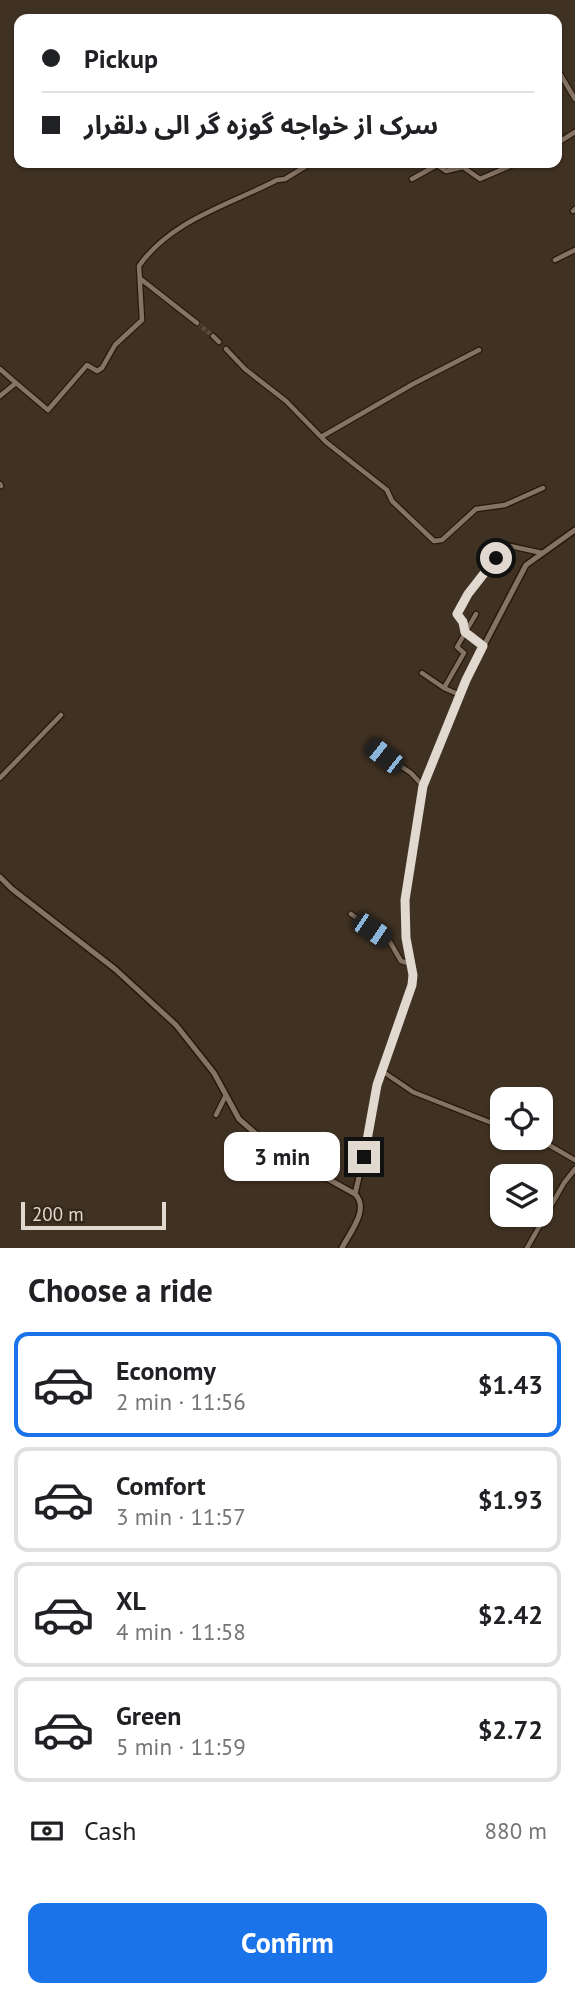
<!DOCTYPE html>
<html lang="en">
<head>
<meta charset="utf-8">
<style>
  body { margin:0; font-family:"PT Sans","Noto Sans Arabic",sans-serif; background:#f6f6f6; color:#202124; height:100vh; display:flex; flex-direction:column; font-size:26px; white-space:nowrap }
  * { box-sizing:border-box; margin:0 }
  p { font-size:23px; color:#757577 }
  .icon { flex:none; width:38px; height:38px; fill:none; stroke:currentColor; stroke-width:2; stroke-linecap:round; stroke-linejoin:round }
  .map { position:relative; height:1248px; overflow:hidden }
  .sheet { display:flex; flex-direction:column; background:#fff; flex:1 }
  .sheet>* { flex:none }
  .top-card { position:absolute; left:14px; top:14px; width:548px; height:154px; border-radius:14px; box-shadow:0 2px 5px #0004; display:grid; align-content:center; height:154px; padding:0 28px; background:#fff }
  .fabs { position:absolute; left:490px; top:1087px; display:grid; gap:14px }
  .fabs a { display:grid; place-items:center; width:63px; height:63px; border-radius:14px; background:#fff; box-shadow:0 2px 5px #0004; font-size:35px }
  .scale { position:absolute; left:21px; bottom:18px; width:145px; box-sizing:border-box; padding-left:7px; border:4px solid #e1d8cf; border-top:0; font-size:19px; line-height:24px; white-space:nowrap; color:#e1d8cf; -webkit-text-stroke:5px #35281a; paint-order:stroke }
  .end { position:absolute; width:32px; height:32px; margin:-16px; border:9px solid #e1d8cf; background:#111; box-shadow:0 0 0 4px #111 }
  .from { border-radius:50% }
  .bubble { position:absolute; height:49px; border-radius:14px; background:#fff; box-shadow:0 2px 5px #0004; font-size:23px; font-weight:800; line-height:49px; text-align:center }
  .car { position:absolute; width:21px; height:42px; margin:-21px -10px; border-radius:9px; box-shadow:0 0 5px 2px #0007; background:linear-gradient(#222 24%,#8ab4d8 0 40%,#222 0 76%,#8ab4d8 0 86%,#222 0) }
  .top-card b { display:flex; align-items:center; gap:24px; height:66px; font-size:26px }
  .top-card b+b { border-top:2px solid #e0e0e0 }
  .top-card i { width:18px; height:18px; background:#202124 }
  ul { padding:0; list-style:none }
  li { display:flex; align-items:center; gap:21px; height:105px; margin:0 14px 10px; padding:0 14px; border:4px solid #e0e0e0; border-radius:14px }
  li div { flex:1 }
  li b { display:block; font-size:26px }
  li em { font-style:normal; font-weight:800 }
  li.active { border-color:#1a73e8 }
  li>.icon { width:63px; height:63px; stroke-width:1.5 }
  h2 { padding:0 28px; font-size:32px; line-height:84px }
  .pay { display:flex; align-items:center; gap:18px; height:77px; padding:0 28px; font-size:26px }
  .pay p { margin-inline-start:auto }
  .cta { display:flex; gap:14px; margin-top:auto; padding:14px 28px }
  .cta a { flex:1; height:80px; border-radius:14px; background:#1a73e8; color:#fff; font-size:28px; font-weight:800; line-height:80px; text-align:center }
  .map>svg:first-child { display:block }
</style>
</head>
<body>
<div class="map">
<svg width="575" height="1248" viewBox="0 0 575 1248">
  <rect width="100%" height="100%" fill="#403223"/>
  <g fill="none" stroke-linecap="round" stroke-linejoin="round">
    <path stroke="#584b3d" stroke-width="4.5" stroke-dasharray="4.5 2" stroke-linecap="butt" d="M197 323 213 336"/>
    <defs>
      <path id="minor" d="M556 67 575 99
        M556 144 575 132
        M412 179 437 165 446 171 463 167 480 179 517 163
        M573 211 575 209
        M555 260 575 250
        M142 280 197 323
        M213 336 219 342
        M226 349 245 369 286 401 326 442 387 490 392 501 434 541 442 540 476 509 505 505 543 488
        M0 369 16 383
        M0 396 16 383 48 410 87 365 97 371 102 368 115 345 142 320 139 266C171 220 229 205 277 180L285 179 311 163
        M321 437 413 384 479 350
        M0 484 1 486
        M483 646 465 632 463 622 457 614 485 570 506 545 542 553
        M422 673 444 688 460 695
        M444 688 464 653 457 647 476 614
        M372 747 411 773 423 786
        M0 778 61 715
        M351 914 390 942 401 961 411 964
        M382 1071 413 1092 502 1127
        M216 1115 226 1095
        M537 1138 575 1160
        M527 1248 564 1183 575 1169"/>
      <path id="tertiary" d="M0 877 12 889 115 969 176 1025 214 1073 239 1119 271 1147 355 1194
        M342 1248C350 1232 370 1209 355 1194L368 1139 377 1085 412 985 413 975 406 938 405 900 423 786 466 680 526 565 575 530"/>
    </defs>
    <use href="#minor" stroke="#26190c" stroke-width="7"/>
    <use href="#tertiary" stroke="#26190c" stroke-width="8"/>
    <use href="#minor" stroke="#857464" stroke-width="4.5"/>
    <use href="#tertiary" stroke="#857464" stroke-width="5"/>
  </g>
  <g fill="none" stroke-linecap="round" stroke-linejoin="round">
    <path stroke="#e1d8cf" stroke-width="9" d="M364 1157 377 1085 412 985 413 975 406 938 405 900 423 786 466 680 483 646 465 632 463 622 457 614 468 594 496 558"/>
  </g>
</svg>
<div class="fabs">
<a><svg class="icon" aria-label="locate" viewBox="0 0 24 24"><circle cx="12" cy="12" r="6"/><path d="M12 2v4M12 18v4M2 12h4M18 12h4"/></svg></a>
<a><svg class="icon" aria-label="layers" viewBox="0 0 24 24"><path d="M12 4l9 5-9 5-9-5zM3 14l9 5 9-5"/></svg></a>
</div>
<div class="scale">200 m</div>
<i class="end from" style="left:496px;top:558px"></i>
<i class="end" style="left:364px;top:1157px"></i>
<div class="bubble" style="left:224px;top:1132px;width:116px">3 min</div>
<i class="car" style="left:384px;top:756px;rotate:308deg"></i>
<i class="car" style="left:372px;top:930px;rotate:124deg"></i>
<div class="top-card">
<b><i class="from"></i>Pickup</b>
<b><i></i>سرک از خواجه گوزه گر الی دلقرار</b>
</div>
</div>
<section class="sheet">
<h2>Choose a ride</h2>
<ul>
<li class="active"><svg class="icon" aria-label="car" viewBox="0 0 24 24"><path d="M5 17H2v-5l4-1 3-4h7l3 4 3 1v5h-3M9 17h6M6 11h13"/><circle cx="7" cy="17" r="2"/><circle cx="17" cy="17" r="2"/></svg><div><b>Economy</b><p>2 min · 11:56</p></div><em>$1.43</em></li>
<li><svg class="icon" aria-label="car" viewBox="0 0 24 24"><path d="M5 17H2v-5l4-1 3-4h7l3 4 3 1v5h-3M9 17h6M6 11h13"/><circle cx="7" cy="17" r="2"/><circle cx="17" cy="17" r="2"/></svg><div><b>Comfort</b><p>3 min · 11:57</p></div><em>$1.93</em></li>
<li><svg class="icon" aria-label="car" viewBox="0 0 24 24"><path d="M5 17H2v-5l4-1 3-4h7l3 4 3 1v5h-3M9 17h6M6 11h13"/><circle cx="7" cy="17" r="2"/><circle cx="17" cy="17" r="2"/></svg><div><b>XL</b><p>4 min · 11:58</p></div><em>$2.42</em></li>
<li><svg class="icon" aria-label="car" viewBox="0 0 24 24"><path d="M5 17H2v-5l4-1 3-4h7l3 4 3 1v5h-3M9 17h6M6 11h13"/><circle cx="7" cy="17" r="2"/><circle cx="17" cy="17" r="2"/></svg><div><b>Green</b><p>5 min · 11:59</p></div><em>$2.72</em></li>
</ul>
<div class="pay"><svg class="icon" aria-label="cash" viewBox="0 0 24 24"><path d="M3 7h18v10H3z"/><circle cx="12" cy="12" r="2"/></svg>Cash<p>880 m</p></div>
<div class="cta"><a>Confirm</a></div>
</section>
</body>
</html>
